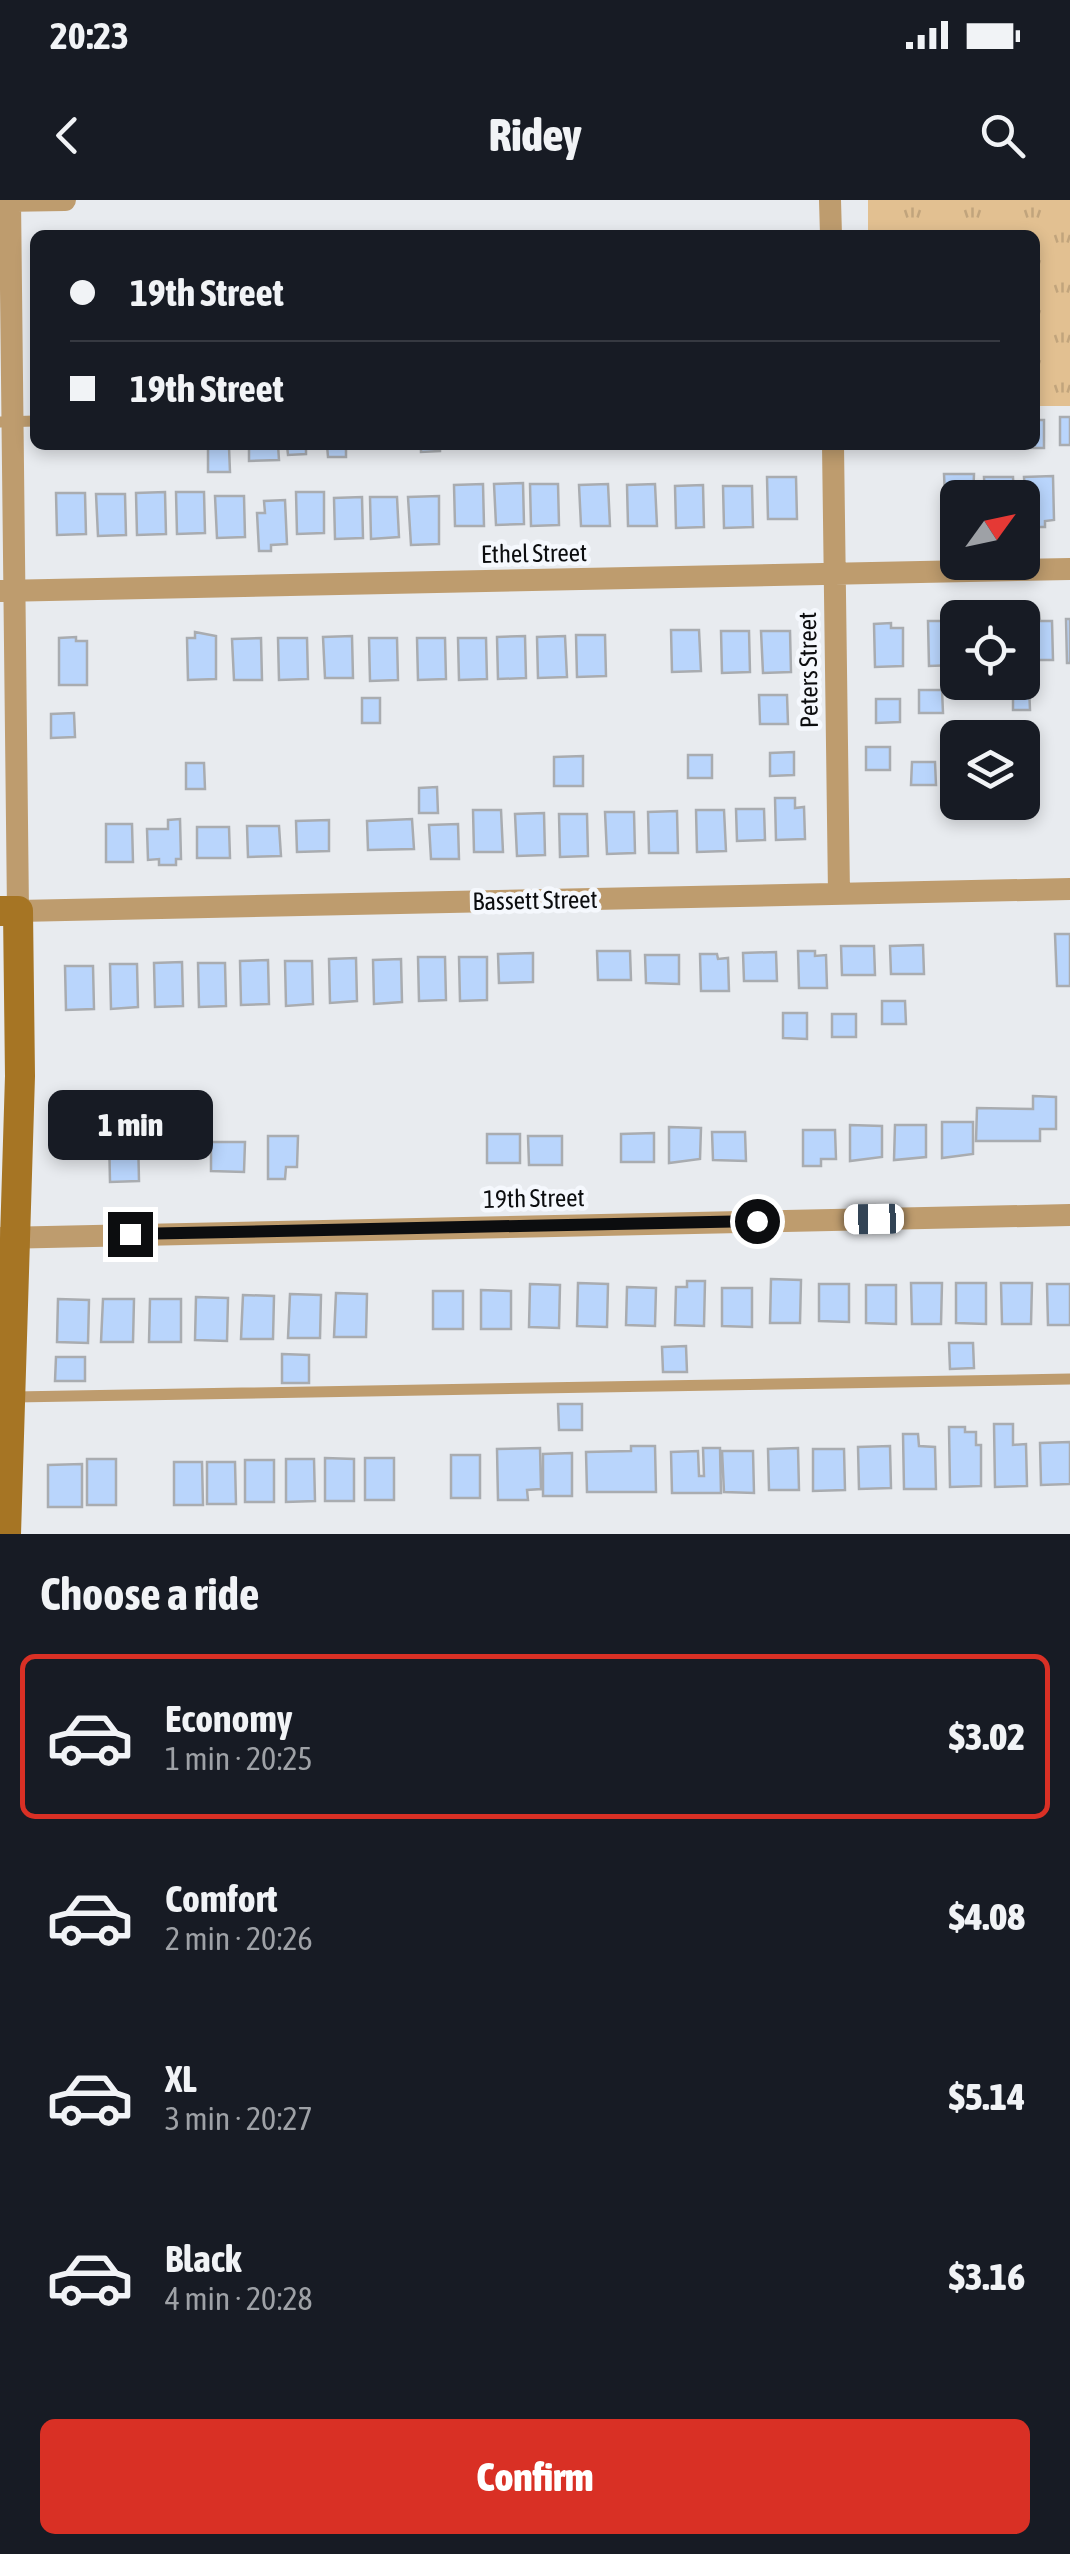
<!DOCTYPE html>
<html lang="en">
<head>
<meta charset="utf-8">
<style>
  body { margin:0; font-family:"Asap Condensed",sans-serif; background:#20242c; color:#f1f3f6; height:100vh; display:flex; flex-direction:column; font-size:38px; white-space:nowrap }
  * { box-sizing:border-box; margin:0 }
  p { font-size:32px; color:#9ea1a6 }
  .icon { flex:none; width:55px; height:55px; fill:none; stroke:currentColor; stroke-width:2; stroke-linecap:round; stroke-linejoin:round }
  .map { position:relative; height:1334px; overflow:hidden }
  .panel { display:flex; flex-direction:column; background:#171b24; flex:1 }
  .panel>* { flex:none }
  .banner { position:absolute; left:30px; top:30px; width:1010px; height:220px; border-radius:15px; box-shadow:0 5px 15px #0003; display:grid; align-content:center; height:220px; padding:0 40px; background:#171b24 }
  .needle { width:65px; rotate:57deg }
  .tools { position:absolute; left:940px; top:280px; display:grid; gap:20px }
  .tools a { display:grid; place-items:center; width:100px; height:100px; border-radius:15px; background:#171b24; box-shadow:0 5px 15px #0003; font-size:50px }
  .end { position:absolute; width:45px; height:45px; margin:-22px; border:12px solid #0c0d0f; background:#fff; box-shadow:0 0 0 5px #fff }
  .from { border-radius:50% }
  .bubble { position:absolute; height:70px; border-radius:15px; background:#171b24; box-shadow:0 5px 15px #0003; font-size:32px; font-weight:800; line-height:70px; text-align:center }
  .car { position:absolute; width:30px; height:60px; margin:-30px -15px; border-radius:12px; box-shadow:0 0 8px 2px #0007; background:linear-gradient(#fff 24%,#345 0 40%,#fff 0 76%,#345 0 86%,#fff 0) }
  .banner b { display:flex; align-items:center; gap:35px; height:95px; font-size:38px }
  .banner b+b { border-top:2px solid #363941 }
  .banner i { width:25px; height:25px; background:#f1f3f6 }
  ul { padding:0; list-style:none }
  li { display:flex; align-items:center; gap:30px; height:165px; margin:0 20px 15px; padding:0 20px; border:5px solid transparent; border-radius:15px }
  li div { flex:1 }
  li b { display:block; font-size:38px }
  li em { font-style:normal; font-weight:800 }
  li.current { border-color:#d93025 }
  li>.icon { width:90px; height:90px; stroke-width:1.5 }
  h2 { padding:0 40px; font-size:45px; line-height:120px }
  .primary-button { display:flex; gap:20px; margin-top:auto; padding:20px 40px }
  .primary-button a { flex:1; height:115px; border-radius:15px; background:#d93025; color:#fff; font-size:40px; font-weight:800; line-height:115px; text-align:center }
  .status { display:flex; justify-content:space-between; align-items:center; height:70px; padding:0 50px; background:#171b24; direction:ltr }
  .status svg { height:28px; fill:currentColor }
  header { display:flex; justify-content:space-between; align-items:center; height:130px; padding:0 40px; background:#171b24; font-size:45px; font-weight:800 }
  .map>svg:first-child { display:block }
</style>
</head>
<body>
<div class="status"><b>20:23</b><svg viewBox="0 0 49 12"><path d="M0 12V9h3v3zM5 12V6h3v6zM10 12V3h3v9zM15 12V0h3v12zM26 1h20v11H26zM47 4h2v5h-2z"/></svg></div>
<header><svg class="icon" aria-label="back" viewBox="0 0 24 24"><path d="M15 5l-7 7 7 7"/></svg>Ridey<svg class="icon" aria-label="search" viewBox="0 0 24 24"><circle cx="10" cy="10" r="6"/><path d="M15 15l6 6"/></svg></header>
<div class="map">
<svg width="1070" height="1334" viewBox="0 0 1070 1334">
  <defs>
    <pattern id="grass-tufts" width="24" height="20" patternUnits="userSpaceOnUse" patternTransform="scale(2.5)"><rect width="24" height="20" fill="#e2c091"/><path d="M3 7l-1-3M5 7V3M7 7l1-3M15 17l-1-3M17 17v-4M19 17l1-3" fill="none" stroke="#c1a47c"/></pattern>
  </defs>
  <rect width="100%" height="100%" fill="#e8ebef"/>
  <path fill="url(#grass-tufts)" d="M868 0H1070V206H1035V35H868Z"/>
  <path fill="#b9d5fc" stroke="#a9acb0" stroke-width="2.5" d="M1060 217H1070V245H1060Z
    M1035 220H1044V248H1019V245H1035Z
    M249 245H278L279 260 249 261Z
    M287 245H306V254L288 255Z
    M327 245H346V257H328Z
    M421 245H440V251L421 252Z
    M208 247H229L230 272H208Z
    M944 274H974L973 298H958V318H946Z
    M1053 276 1054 320 1045 321V327H1027L1024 277Z
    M767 277H796L797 319H768Z
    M984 277H1013L1014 298H985Z
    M523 283 524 324 496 325 494 284Z
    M483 284 484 326H455L454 285Z
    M530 284H558L559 325 531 326Z
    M608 284 610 326H581L579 285Z
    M655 284 657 326H628L627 285Z
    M703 285 704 327 676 328 675 286Z
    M723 286H752L753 327 724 328Z
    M165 292 166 334 137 335 136 293Z
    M176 292H204L205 333 177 334Z
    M296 292H324V333L297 334Z
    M56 293H85L86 334 57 335Z
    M96 294H125L126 335 98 336Z
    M215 296H244L245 337 217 338Z
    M439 296V344L411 345 408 297Z
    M362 297 363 338 335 339 334 298Z
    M370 297H397L399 337 371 339Z
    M285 300 287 344 271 345V351H259L257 313H265L264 301Z
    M1022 413H1039L1040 421H1052L1053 460H1024Z
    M1066 419H1070V463H1067Z
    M928 421H946V427H956V465L929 466Z
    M891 423V428H903V466L875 467 874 424Z
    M671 430H699L701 471 672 472Z
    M721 431H749L750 472 722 473Z
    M761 431H790L791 472 763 473Z
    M195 432 216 436V479L188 480 187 438H195Z
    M576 435H605L606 476 577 477Z
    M352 436 353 478H325L323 437Z
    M525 436 526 478 498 479 497 437Z
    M565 436 567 477 538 478 537 437Z
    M76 437V441H87V485H59V438Z
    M261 438 262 480H234L232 439Z
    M278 438H307L308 479 279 480Z
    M369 438H397L398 480 370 481Z
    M417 438H445L446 479 418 480Z
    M458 438H486L487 479 459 480Z
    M965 482H982V491L965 492Z
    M1013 485H1029L1030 510H1013Z
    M919 490H942L943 513H919Z
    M759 495H787L788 524H760Z
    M362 498H380V523H362Z
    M876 499H900V522L876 523Z
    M74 513 75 537 51 538V514Z
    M866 547H890V570H866Z
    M794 552V575L770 576V553Z
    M688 555H712V578H688Z
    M583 556V586H554V557Z
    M912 562H935L936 585H911Z
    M186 563H204L205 589H186Z
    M437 587 438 613H419V588Z
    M775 598H795V608L804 607 805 639 776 640Z
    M736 609H764L765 640 737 641Z
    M473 610H501L503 652H474Z
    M696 610H724L726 651 697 652Z
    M677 611 678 653H649L648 612Z
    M605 612H634L635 653 607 654Z
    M544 613 545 655 517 656 515 614Z
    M559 614H587L588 656 560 657Z
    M180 619 181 659H176V665H159V659L148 660 147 629H168V620Z
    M412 619 414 649 368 650 367 621Z
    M329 620V651L297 652 296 621Z
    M106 624H132L133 662H106Z
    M458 624 459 659H431L429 625Z
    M247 626H279L281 656 248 657Z
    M197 627H229L230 658H197Z
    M1055 734H1070V786H1057Z
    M923 745 924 774H891L890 746Z
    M841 746H874L875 775H842Z
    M597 751H630L631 780H598Z
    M798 751H815V756L826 755 827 788H799Z
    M776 752 777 781H744L743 753Z
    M533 753V782L499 783 498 754Z
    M700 754H717L718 759 728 758 729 791H701Z
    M645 755H679V784L646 783Z
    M418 757H445L446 800 419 801Z
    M459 757H487V800L460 801Z
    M356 758 357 801 330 803 329 759Z
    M401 759 402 802 374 804 373 760Z
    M268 760 269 804 241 805 240 761Z
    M285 761H312L313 804 286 806Z
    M182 762 183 806 155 807 154 763Z
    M198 763H225L226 806 199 807Z
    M110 764H137L138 807 111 809Z
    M65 766H93L94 809 66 810Z
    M882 801H905L906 824H882Z
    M783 813H807V839L783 838Z
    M832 814H856V837H832Z
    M1033 896 1056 897V929H1040V941H976L977 908 1033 909Z
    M942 922H973V954L942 958Z
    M850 925 882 926V957L850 961Z
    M895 925H926V957L894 960Z
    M669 927 701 928 700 959 669 963Z
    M803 930H835L836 959H821V966H803Z
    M712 932H745L746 961 713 960Z
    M654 933V962H621V934Z
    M487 934H520V963H487Z
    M109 935H138L139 981 110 982Z
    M268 936H298L297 967H286L285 979H268Z
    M528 936H562V965H529Z
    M211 942H245L244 972 211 971Z
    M771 1079 801 1080 800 1123H770Z
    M687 1081H705L704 1126 675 1125 676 1087H687Z
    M578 1083 608 1084 607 1127 577 1126Z
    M911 1083H942L941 1124H912Z
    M956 1083H986V1124L956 1123Z
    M1001 1083H1032L1031 1124H1002Z
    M530 1084 560 1085 559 1128 529 1127Z
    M819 1084H849V1122L819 1121Z
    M1047 1084H1070V1125H1048Z
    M866 1085H896V1124L866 1123Z
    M627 1087 656 1088 655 1126 626 1125Z
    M722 1088H752V1127L722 1126Z
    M481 1090 511 1091V1129H481Z
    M433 1091H463V1129H433Z
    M336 1093 367 1094 366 1137H334Z
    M290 1094 321 1095 320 1138H288Z
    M243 1095 274 1096 273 1139H241Z
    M196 1097 228 1098 227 1141 195 1140Z
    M58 1099 89 1100 88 1143 57 1142Z
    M103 1099H134L133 1142H101Z
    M150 1099H181V1142H149Z
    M949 1143H973L974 1168 950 1169Z
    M686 1146 687 1172H663L662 1147Z
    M282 1154 309 1155V1183H282Z
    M56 1157H85V1181H55Z
    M558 1204H582V1230H559Z
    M994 1224H1013V1245L1026 1244 1027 1286 995 1287Z
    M949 1227H965V1232H976V1245H981V1286L950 1287Z
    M903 1234H918L919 1246 935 1247 936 1289H904Z
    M1070 1242V1284L1041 1285 1040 1243Z
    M631 1246H655L656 1292H587L586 1252 631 1251Z
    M890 1246 891 1288 859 1289 858 1247Z
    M540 1248 541 1289 527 1290 528 1300H498L497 1249Z
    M703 1248H720L721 1293H672L671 1252 698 1251 699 1276H704Z
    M798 1248 799 1290H769L768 1249Z
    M813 1249H844L845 1290 813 1291Z
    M722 1251H753L754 1293 724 1292Z
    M572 1253V1296H543V1254Z
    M451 1255H480V1298H451Z
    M325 1258 354 1259V1301H325Z
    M365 1258H394V1300H365Z
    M87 1259H116V1305H87Z
    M286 1259H314L315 1301 286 1302Z
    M245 1260H274V1302H245Z
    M174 1262H202L203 1305H174Z
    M207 1262H235L236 1304H207Z
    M82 1264V1307H48V1265Z"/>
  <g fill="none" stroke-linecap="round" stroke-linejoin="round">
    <path stroke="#be9c6e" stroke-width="11" d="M0 222 35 221
      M14 1197 1070 1179"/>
    <path stroke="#be9c6e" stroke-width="22" d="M10 0 18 711 1070 689
      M830 0 831 35
      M0 1 65 0
      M833 245 839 694
      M0 391 1070 369
      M0 1038 1070 1015"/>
    <path stroke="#a67524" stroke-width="30" d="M0 711H18L20 876 6 1334"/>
  </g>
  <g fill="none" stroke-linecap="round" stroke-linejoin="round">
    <path stroke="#0c0d0f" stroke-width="12" d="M130 1034 757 1021"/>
  </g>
  <g text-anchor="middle" stroke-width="9" stroke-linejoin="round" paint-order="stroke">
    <g font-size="25" fill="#0c0d0f" stroke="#f5f8fd">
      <text transform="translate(534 353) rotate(-1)" y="9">Ethel Street</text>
      <text transform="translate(808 470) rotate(-91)" y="9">Peters Street</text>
      <text transform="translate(535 700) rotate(-1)" y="9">Bassett Street</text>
      <text transform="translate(534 998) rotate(-1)" y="9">19th Street</text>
    </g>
  </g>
</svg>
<div class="tools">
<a><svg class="needle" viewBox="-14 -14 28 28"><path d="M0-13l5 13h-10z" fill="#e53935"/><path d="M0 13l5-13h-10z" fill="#9ea1a6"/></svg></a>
<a><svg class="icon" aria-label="locate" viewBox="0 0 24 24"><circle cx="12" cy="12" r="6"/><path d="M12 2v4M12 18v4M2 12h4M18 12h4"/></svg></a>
<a><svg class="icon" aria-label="layers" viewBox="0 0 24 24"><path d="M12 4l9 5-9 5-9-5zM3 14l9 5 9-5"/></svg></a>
</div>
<i class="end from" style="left:757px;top:1021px"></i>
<i class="end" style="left:130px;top:1034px"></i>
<div class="bubble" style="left:48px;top:890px;width:165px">1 min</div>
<i class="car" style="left:874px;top:1019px;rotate:269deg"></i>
<div class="banner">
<b><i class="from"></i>19th Street</b>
<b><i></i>19th Street</b>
</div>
</div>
<section class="panel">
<h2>Choose a ride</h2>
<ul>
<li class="current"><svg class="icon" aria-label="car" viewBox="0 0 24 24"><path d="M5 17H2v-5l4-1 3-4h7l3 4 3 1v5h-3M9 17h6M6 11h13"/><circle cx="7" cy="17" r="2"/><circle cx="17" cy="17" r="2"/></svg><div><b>Economy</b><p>1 min · 20:25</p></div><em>$3.02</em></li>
<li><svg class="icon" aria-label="car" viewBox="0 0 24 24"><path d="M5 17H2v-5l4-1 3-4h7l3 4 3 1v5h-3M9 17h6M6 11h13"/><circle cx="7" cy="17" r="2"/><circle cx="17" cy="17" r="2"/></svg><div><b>Comfort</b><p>2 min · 20:26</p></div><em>$4.08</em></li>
<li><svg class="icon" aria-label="car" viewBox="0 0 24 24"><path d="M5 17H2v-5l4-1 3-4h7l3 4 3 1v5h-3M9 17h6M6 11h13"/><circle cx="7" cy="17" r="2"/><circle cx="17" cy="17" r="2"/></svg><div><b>XL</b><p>3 min · 20:27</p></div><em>$5.14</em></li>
<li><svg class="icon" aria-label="car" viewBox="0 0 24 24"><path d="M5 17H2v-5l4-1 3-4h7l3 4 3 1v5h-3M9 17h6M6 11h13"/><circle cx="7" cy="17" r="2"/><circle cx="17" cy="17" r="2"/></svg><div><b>Black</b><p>4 min · 20:28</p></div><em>$3.16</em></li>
</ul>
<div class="primary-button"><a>Confirm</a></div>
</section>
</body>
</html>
